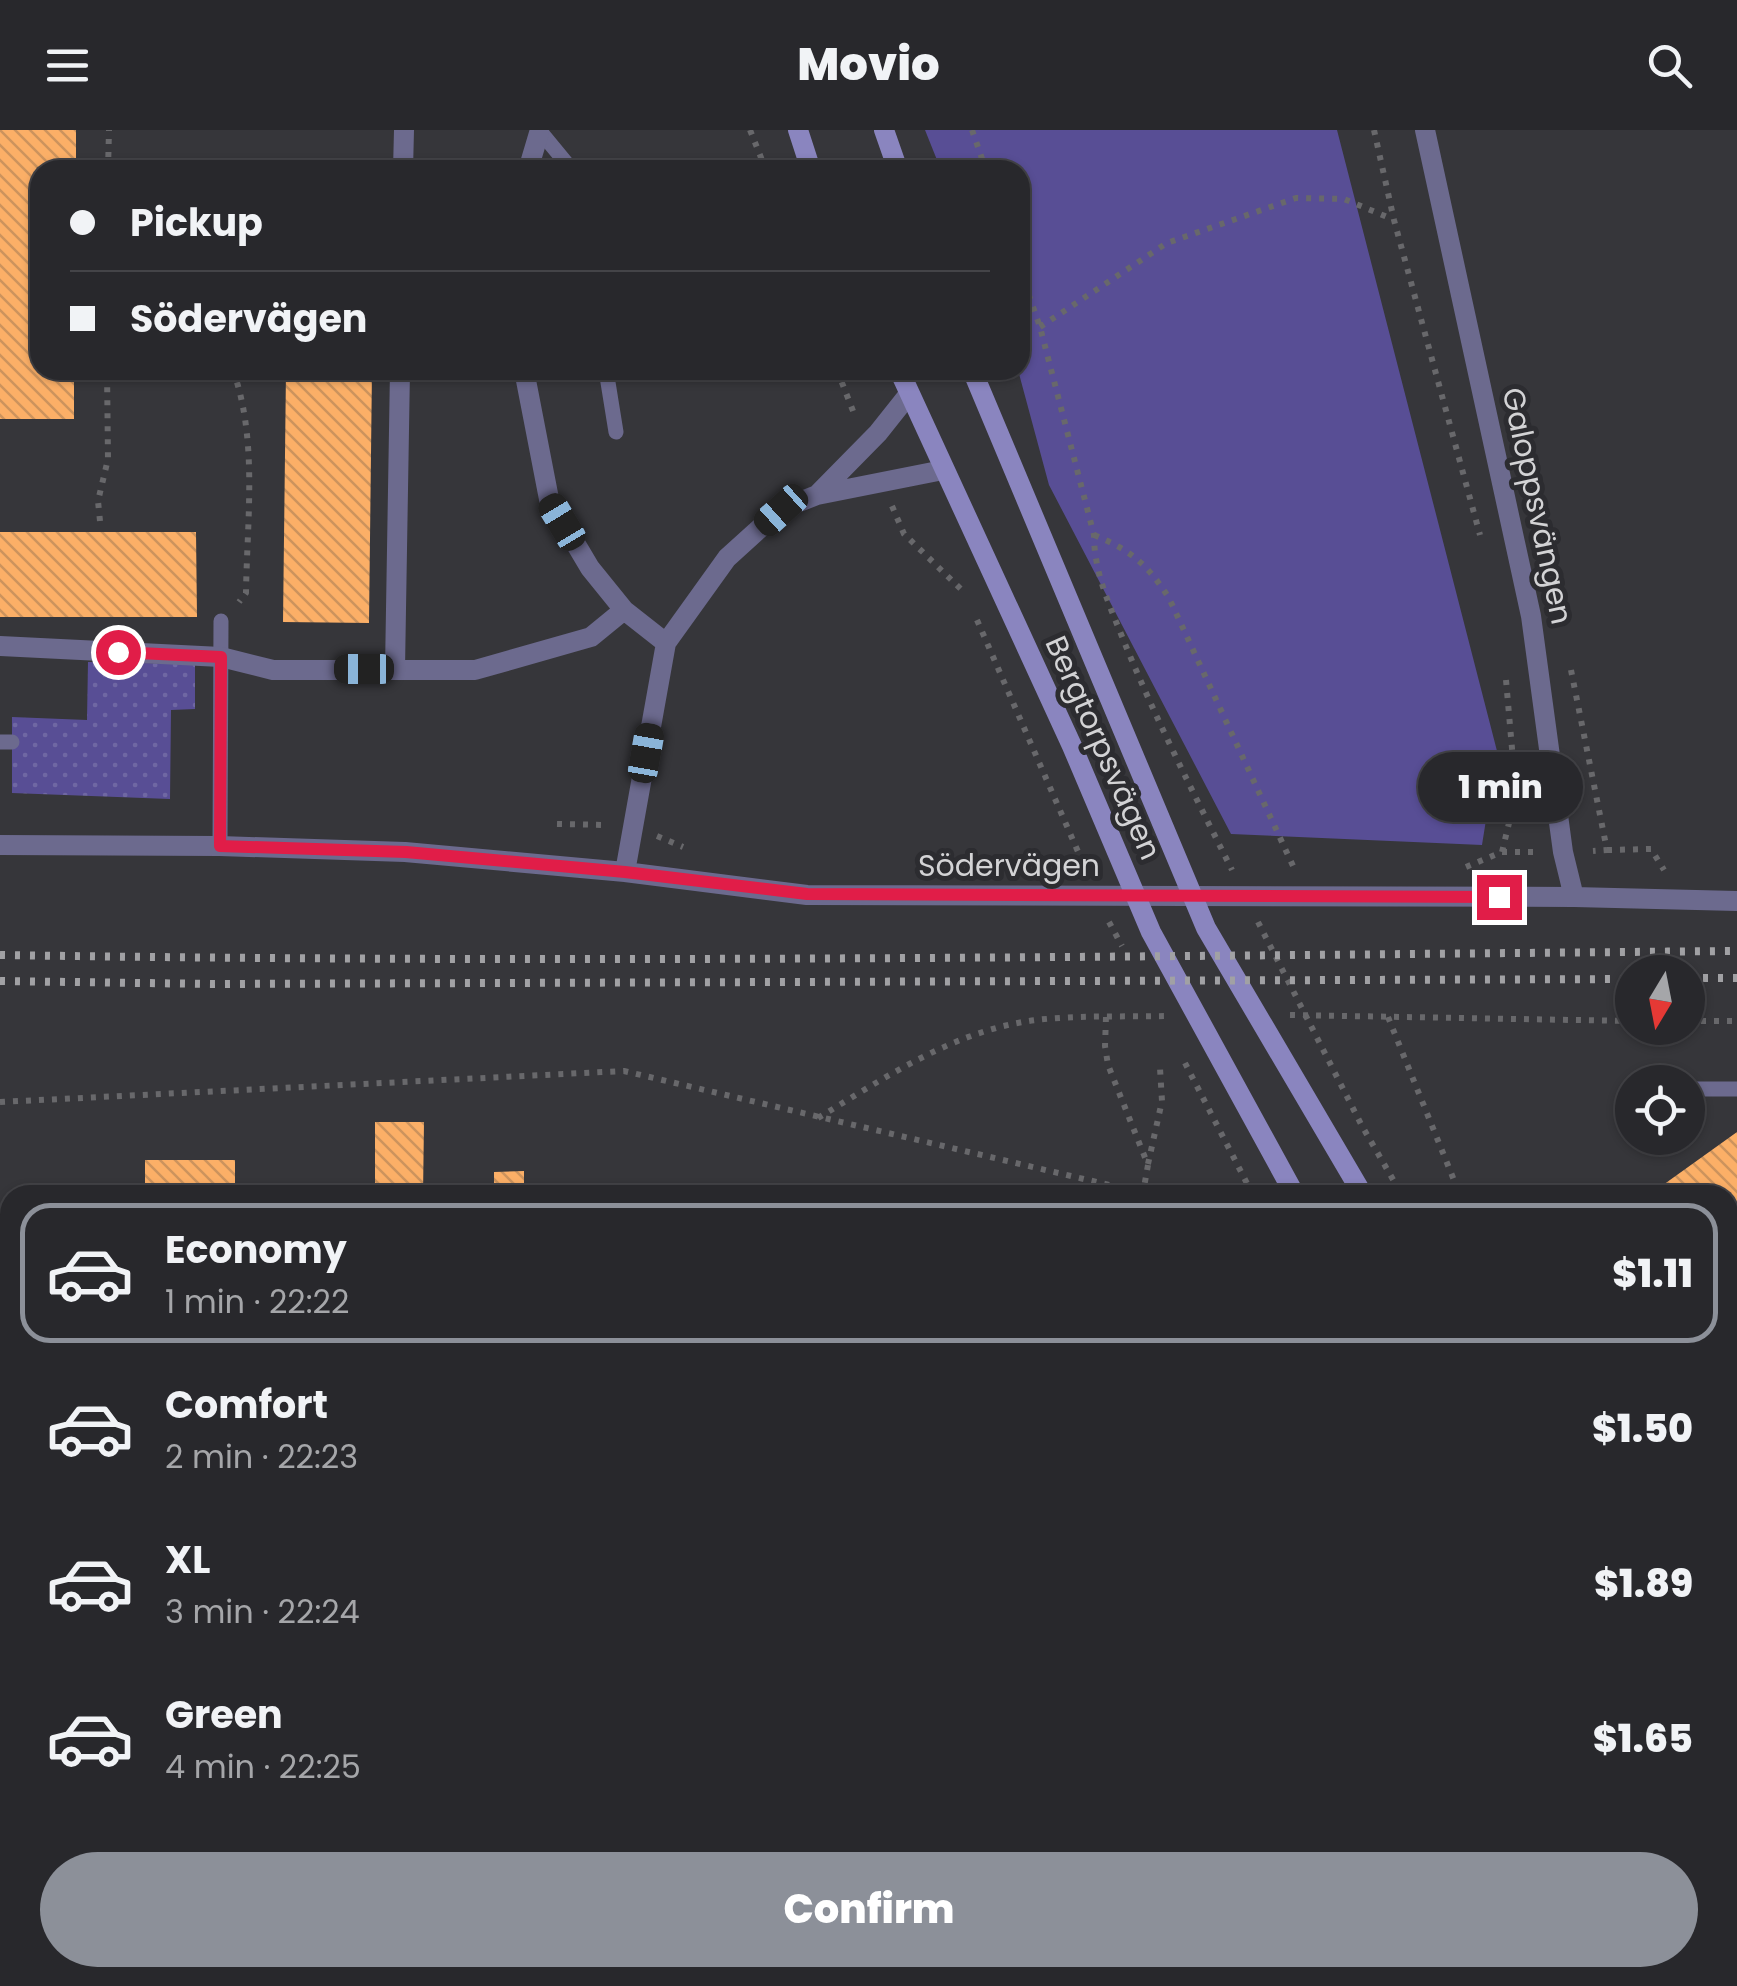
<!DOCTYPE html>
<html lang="en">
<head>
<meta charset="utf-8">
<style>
  body { margin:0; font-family:Poppins,sans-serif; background:#343438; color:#f1f3f6; height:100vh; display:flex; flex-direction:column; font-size:38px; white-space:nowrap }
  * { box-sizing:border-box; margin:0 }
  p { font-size:32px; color:#a5a6a9 }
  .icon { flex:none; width:55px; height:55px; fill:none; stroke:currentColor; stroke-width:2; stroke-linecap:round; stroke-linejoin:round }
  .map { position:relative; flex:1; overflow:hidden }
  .panel { position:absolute; left:0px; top:1055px; width:1738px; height:802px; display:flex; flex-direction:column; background:#28282c; border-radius:30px 30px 0 0; box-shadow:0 2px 8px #0004,0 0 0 2px #444448 }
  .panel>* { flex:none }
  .hud { position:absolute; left:30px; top:30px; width:1000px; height:220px; border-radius:30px; box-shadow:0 2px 8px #0004,0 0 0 2px #444448; display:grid; align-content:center; height:220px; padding:0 40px; background:#28282c }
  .needle { width:65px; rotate:190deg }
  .tools { position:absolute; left:1615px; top:825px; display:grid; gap:20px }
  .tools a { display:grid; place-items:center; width:90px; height:90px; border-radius:50%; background:#28282c; box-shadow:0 2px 8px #0004,0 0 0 2px #444448; font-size:50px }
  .end { position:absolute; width:45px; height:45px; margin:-22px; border:12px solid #e11d48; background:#fff; box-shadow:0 0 0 5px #fff }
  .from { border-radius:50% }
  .bubble { position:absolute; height:70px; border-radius:35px; background:#28282c; box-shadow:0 2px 8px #0004,0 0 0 2px #444448; font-size:32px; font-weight:800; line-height:70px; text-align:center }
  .car { position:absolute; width:30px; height:60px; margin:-30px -15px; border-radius:12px; box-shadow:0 0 8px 2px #0007; background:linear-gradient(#222 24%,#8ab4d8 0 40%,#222 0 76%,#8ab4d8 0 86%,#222 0) }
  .hud b { display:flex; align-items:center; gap:35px; height:95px; font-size:38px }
  .hud b+b { border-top:2px solid #444448 }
  .hud i { width:25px; height:25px; background:#f1f3f6 }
  ul { padding:18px 0 0; list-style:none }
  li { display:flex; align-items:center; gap:30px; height:140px; margin:0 20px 15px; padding:0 20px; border:5px solid transparent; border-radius:30px }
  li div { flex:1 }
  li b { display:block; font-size:38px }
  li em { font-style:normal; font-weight:800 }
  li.current { border-color:#8c9099 }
  li>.icon { width:90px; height:90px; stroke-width:1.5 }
  .action { display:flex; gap:20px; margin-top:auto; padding:20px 40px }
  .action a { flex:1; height:115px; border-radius:60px; background:#8c9099; color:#fff; font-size:40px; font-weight:800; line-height:115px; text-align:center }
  header { display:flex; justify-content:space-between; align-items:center; height:130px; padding:0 40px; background:#28282c; font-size:45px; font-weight:800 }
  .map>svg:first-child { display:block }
</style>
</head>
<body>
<header><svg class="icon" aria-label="menu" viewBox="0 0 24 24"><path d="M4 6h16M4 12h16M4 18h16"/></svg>Movio<svg class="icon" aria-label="search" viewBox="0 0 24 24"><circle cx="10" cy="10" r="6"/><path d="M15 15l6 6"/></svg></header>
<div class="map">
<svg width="1737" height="1856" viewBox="0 0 1737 1856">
  <defs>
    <pattern id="park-dots" width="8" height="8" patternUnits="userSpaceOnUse" patternTransform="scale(2.5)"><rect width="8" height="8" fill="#584e95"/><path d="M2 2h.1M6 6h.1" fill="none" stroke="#6f67a3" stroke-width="1.8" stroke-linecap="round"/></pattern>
    <pattern id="building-back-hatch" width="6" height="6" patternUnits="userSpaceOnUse" patternTransform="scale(2.5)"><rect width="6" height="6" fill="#fbaf67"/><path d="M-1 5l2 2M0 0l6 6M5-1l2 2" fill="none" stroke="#cc935d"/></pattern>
  </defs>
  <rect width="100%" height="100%" fill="#36363a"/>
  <path fill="#584e95" d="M925 0H1337L1497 621 1482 715 1231 704 1049 355 1018 240 1020 40H941Z"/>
  <path fill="url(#park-dots)" d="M88 532 195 534V579L171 580 170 669 12 663V587L87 590Z"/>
  <path fill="url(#building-back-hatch)" d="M0 0H76V40H40V240H74V289H0Z
    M286 240H372L369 493 283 492Z
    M0 402H196L197 487H0Z
    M375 992H424L423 1065H375Z
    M1737 1002V1358L1728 1345V1065H1649Z
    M145 1030H235V1065H145Z
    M524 1041V1065H494V1042Z
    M10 1587V1848H111V1856H0V1588Z
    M303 1848H565V1856H303Z
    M635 1848H864V1856H635Z
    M1265 1848H1388V1856H1265Z"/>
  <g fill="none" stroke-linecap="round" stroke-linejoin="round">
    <path stroke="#68686b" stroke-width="6" stroke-dasharray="5 8" stroke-linecap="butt" d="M750 0 766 40
      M972 0 986 40
      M1374 0 1394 90 1480 405
      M108 40 109 0
      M1020 140 1040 197 1094 405C1094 442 1109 474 1123 509 1155 588 1194 664 1232 740
      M1040 197 1167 113 1296 68 1344 69 1392 89
      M233 240C258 310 247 389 246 463L239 472
      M837 240 855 286
      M892 376 904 404 966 464
      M100 391 98 371 108 329 107 240
      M1094 405C1132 421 1147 434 1169 468L1294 738
      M977 490 1086 740
      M1571 540 1607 720 1593 721
      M557 694 607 695
      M657 706 683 717
      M1607 720 1651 719 1664 740
      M1502 722H1535
      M1466 737 1502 722 1516 664 1506 550
      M1109 792 1122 816
      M1258 792 1362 996 1402 1065
      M1290 885 1632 891
      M1106 887 1105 916 1108 935 1148 1035 1143 1063
      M1388 887 1460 1065
      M1688 891H1737
      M1185 933 1253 1065
      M0 972 624 941 1152 1065
      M818 988C886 947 955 900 1036 890 1079 885 1124 887 1168 886
      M1148 1034 1162 971 1160 938
      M1728 1483 1737 1488
      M1555 1848 1556 1856"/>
    <path stroke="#6c6a8e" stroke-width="15" d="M539 0 572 40
      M606 240 616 302
      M0 612H12
      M220 716 221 491
      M1628 959H1632
      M1688 959H1737
      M0 1527H10"/>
    <path stroke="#6c6a8e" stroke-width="20" d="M1425 0 1531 486 1563 722 1574 767
      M403 40 404 0
      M528 40 539 3
      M524 240 549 369 590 438 624 480 666 513
      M818 364 878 303 909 264
      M0 516 221 527 273 540H475L591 507 624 480
      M395 539 400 240
      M0 715 220 716 405 722 625 742 807 765 1574 767 1737 771
      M625 742 666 513 727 428 781 379 817 365 943 340
      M0 1448 10 1447
      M933 1856 934 1848
      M1730 1856 1737 1841"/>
    <path stroke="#8a85bf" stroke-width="20" d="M798 0 811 40
      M884 0 898 40
      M899 240 1072 616 1151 802 1295 1065
      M972 240 1206 798 1363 1065
      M1728 1574 1737 1578
      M1728 1607 1737 1618
      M1728 1721 1737 1743"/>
    <path stroke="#a1a1a4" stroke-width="8" stroke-dasharray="5 10" stroke-linecap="butt" d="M0 825C579 834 1158 826 1737 821
      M1688 848H1737
      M0 851 214 854 1632 849"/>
  </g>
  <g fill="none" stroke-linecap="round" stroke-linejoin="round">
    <path stroke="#e11d48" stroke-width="12" d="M118 522 221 527 220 716 406 722 625 742 807 764 1499 767"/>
  </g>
  <g text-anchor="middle" stroke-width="10" stroke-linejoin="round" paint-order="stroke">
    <g font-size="30" fill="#d3d3d5" stroke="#2c2c30">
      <text transform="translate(1537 376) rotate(78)" y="10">Galoppsvängen</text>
      <text transform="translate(1103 618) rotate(66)" y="10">Bergtorpsvägen</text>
      <text x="1009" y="746">Södervägen</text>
    </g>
  </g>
</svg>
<div class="tools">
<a><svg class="needle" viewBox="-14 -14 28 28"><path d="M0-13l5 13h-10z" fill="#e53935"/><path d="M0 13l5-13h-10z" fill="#a5a6a9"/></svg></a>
<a><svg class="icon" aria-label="locate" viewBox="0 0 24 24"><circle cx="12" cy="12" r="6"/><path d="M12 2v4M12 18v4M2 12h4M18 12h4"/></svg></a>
</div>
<i class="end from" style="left:118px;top:522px"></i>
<i class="end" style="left:1499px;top:767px"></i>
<div class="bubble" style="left:1418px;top:622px;width:165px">1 min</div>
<i class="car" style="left:781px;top:380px;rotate:228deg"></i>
<i class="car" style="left:562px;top:392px;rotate:329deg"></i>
<i class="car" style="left:364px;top:539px;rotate:270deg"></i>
<i class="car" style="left:646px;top:623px;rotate:10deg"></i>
<div class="hud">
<b><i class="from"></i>Pickup</b>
<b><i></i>Södervägen</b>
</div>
<section class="panel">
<ul>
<li class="current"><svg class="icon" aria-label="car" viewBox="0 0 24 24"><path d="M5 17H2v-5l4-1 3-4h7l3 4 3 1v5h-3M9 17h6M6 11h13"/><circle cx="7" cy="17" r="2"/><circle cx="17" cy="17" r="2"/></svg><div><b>Economy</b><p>1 min · 22:22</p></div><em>$1.11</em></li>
<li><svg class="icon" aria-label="car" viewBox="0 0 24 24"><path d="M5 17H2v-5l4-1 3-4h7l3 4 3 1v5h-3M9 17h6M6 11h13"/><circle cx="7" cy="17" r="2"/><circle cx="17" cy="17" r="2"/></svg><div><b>Comfort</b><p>2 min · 22:23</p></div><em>$1.50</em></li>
<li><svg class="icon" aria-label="car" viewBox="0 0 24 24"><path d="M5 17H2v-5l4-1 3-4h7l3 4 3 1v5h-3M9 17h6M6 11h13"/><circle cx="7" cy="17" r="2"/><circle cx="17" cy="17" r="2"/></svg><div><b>XL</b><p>3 min · 22:24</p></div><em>$1.89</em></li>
<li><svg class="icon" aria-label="car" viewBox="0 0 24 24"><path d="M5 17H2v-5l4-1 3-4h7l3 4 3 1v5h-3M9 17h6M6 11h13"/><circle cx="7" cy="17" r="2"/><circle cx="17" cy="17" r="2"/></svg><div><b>Green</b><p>4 min · 22:25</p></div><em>$1.65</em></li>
</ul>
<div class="action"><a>Confirm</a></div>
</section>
</div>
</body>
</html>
